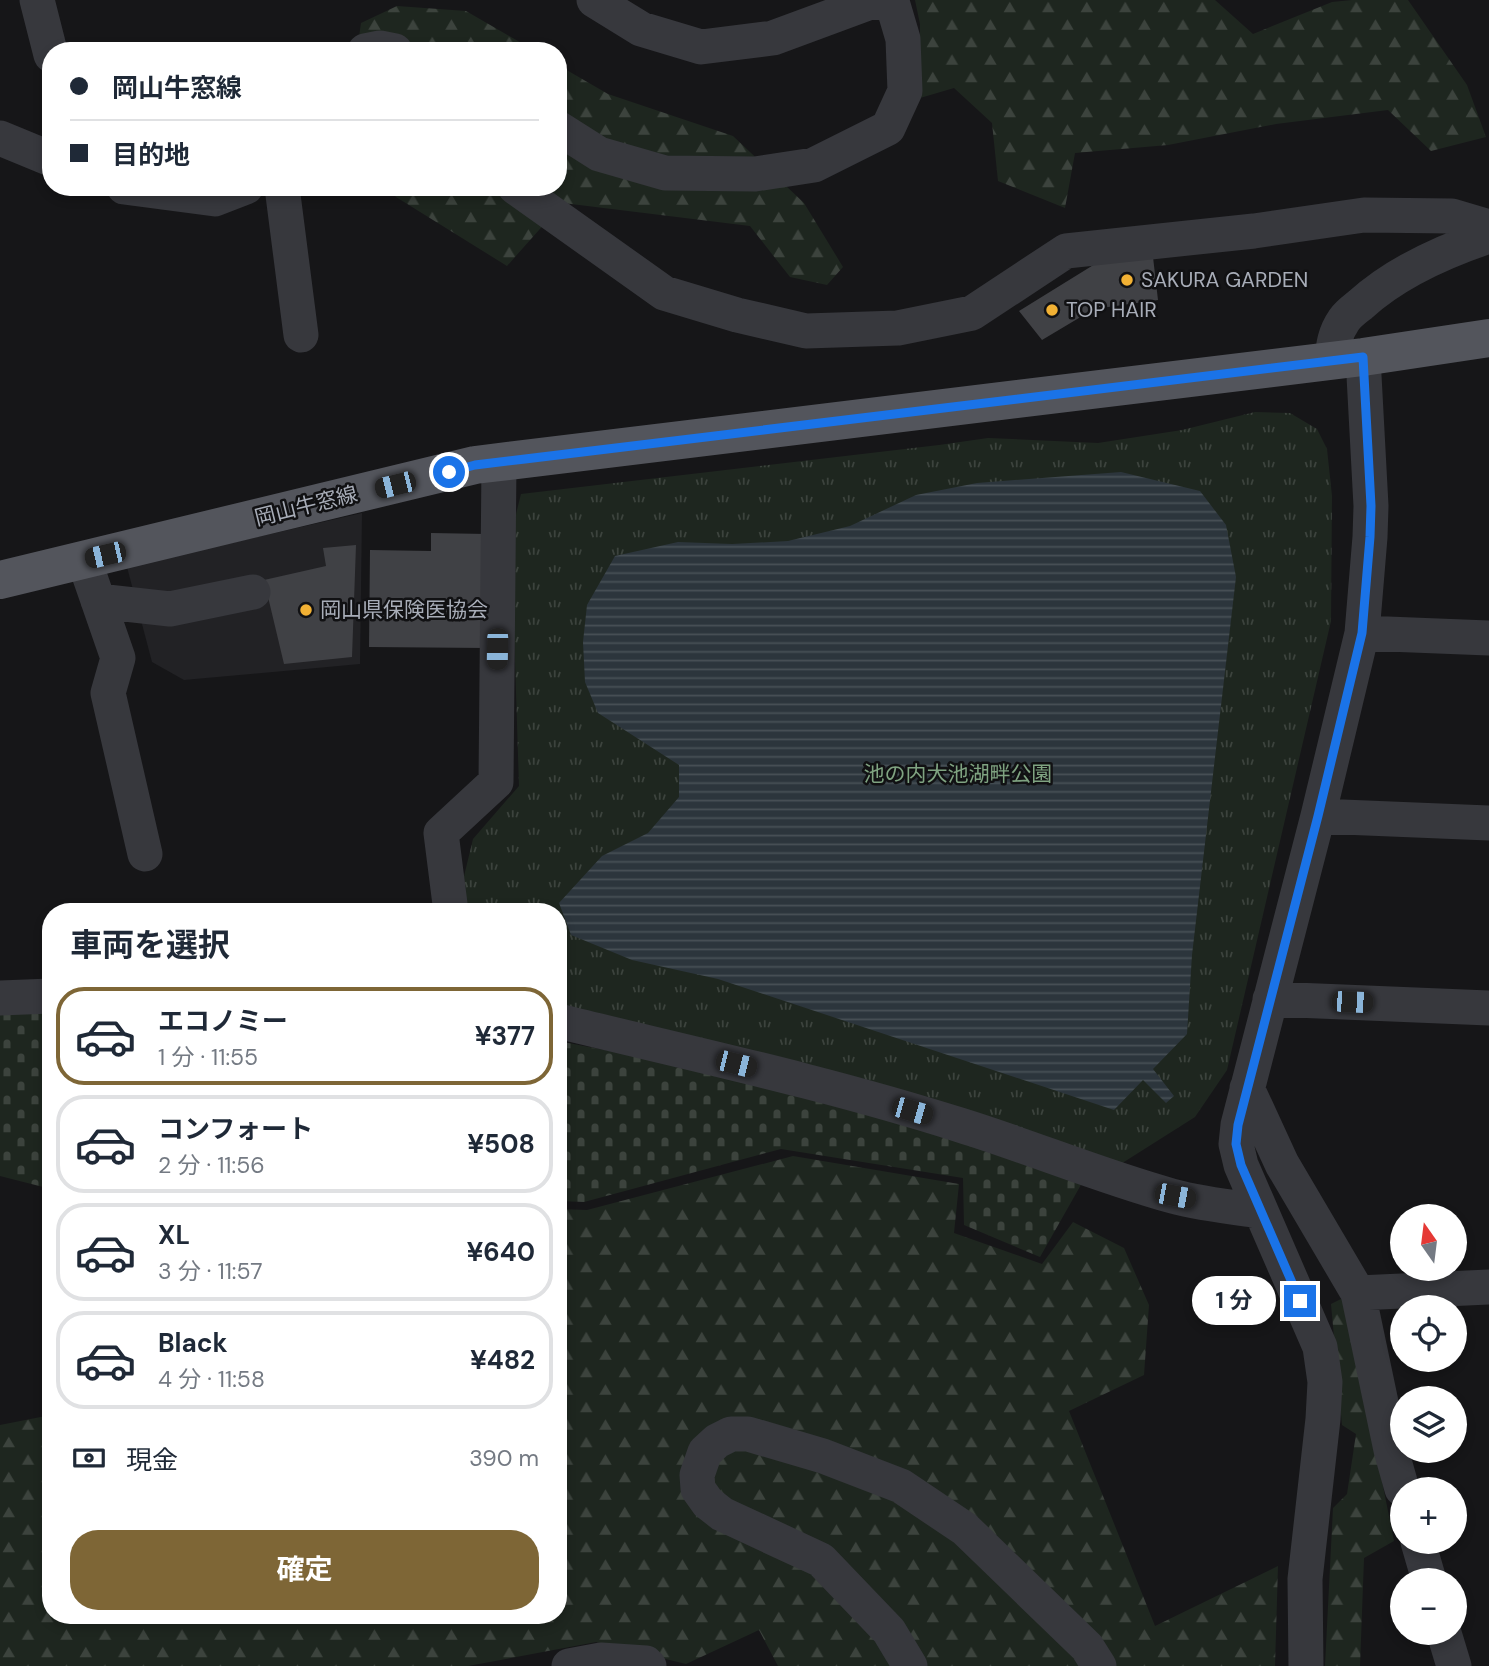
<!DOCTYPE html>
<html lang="ja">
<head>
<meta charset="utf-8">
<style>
  body { margin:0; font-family:"DM Sans","Noto Sans JP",sans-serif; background:#f2f2f3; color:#1f2937; height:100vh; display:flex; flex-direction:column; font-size:26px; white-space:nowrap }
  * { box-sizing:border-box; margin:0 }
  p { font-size:23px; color:#747a83 }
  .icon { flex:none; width:38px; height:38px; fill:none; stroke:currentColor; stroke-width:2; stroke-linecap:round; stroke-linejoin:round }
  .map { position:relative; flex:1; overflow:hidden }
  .drawer { position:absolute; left:42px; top:903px; width:525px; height:721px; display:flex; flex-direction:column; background:#fff; border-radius:28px; box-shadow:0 4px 10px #0003 }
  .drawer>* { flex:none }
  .guide { position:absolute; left:42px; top:42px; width:525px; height:154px; border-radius:28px; box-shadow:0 4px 10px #0003; display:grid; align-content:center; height:154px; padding:0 28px; background:#fff }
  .needle { width:46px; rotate:346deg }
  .fabs { position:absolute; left:1390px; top:1204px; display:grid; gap:14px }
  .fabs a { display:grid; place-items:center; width:77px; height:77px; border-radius:50%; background:#fff; box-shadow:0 4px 10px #0003; font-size:35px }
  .end { position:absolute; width:32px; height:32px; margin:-16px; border:9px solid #1a73e8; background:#fff; box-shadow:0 0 0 4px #fff }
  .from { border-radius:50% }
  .bubble { position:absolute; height:49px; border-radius:24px; background:#fff; box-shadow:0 4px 10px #0003; font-size:23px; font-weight:700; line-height:49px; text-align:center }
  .car { position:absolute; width:21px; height:42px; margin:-21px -10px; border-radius:9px; box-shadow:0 0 5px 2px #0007; background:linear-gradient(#222 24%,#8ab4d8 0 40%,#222 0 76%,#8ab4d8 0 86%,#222 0) }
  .guide b { display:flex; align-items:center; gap:24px; height:66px; font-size:26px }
  .guide b+b { border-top:2px solid #e0e1e3 }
  .guide i { width:18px; height:18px; background:#1f2937 }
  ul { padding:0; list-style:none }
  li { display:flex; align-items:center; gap:21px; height:98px; margin:0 14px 10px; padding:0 14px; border:4px solid #e0e1e3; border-radius:28px }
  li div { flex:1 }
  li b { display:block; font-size:26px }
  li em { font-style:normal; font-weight:700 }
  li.current { border-color:#7e6636 }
  li>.icon { width:63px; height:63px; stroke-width:1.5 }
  h2 { padding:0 28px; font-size:32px; line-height:84px }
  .pay { display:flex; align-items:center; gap:18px; height:77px; padding:0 28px; font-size:26px }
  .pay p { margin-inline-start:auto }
  .primary-button { display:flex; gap:14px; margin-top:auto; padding:14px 28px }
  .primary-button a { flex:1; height:80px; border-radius:28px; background:#7e6636; color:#fff; font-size:28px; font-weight:700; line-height:80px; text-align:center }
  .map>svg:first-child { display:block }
</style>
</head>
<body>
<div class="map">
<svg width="1489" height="1666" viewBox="0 0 1489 1666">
  <defs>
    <pattern id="grass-tufts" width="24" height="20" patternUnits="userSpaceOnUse" patternTransform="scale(1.75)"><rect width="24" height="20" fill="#1e261f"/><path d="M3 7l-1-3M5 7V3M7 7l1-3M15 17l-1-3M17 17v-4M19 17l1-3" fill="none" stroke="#3c433d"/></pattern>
    <pattern id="forest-firs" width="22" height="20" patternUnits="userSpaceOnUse" patternTransform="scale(1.75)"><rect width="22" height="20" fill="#1e261f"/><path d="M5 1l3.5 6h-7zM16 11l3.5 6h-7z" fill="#3c433d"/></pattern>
    <pattern id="cemetery-stones" width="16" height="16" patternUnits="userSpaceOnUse" patternTransform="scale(1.75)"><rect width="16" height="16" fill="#1e261f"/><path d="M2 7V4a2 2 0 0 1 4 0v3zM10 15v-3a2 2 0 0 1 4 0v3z" fill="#3c433d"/></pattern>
    <pattern id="water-rules" width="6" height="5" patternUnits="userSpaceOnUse" patternTransform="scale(1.75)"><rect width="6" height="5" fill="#2c353c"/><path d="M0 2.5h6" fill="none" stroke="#485056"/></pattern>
  </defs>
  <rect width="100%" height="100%" fill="#161618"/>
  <path fill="#222225" d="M362 513 360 664 184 680 152 662 127 567Z"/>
  <path fill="url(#grass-tufts)" d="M1255 412 1290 413 1317 429 1327 449 1332 496 1331 621 1227 1070 1195 1117 1116 1167 558 1007V912H460L459 897 473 839 519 786 511 534 521 494 939 445 988 438 1098 443 1182 430Z"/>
  <path fill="url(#forest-firs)" d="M915 0H1215L1253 34 1332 2 1352 0H1408L1467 85 1486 137 1431 151 1388 110 1276 124 1168 145 1075 153 1065 208 998 181 992 123 954 88 920 98V24Z
    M397 6 466 11 535 51H357L361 23Z
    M558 65 608 94 733 136 804 203 843 267 827 285 790 277 750 226 563 203 507 266 396 197 387 187H558Z
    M793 1156 959 1184 954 1233 1042 1264 1073 1222 1124 1248 1149 1305 1144 1375 1069 1411 1155 1626 1278 1566 1275 1666H778L759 1630 686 1664 596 1642 468 1666H0V1425L51 1415V1615H558V1209L587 1210Z
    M1345 1297 1394 1541 1364 1558 1360 1666H1325L1333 1508 1347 1494 1356 1434 1342 1425 1331 1304Z"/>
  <path fill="url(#cemetery-stones)" d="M51 1010V1189L0 1176V1013Z
    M558 1041 739 1076 942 1131 1082 1183 1040 1257 964 1225 963 1178 781 1149 584 1202 558 1201Z"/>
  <path fill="url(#water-rules)" d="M1121 472 1200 491 1226 525 1236 577 1192 955 1187 1034 1153 1069 1174 1096 1166 1103 1143 1080 1114 1110 718 979 632 960 571 935 559 903 602 856 648 833 679 797V765L598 713 585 682 583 642 587 605 615 556 678 542 732 544 788 541 850 526 916 495 977 483Z"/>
  <path fill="#404145" d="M1153 257 1158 300 1094 309 1042 340 1019 311 1095 264Z
    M431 533 487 534 486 648 369 647 370 550 431 551Z
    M356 545 352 657 284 664 264 580 326 566 323 548Z"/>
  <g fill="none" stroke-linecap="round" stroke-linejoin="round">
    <path stroke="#37383d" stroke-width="35" d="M37 0 51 55
      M365 51 380 48 395 51
      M558 128 599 154 665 173 755 174 814 165 888 128 905 91 903 39 893 5 873 1 773 38 701 47 641 29 594 0
      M0 138 51 159
      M124 187 215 199 246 187
      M282 187 301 335
      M515 187 664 293 737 315 806 331 898 328 972 313 1066 251 1254 231 1364 215 1452 216 1489 227
      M1332 361C1333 345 1335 333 1344 320 1348 314 1355 309 1360 305 1395 273 1444 251 1489 236
      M84 560 118 658 108 693 145 854
      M98 601 170 609 253 592
      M1362 633 1489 638
      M1318 816 1489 823
      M451 912 441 833 496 782 499 462
      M0 998 51 996
      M1270 999 1489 1008
      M558 1021C693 1054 828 1083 960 1125 1031 1147 1100 1176 1172 1196 1201 1204 1231 1207 1261 1211
      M1247 1088 1282 1164 1358 1293 1391 1450 1402 1489
      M1358 1293 1489 1287
      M1418 1542 1429 1580
      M1444 1633 1454 1666
      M569 1666 601 1660 646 1663 649 1666
      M910 1666 889 1631 821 1560 722 1514 708 1503 698 1489 697 1475 705 1452 717 1441 731 1434H748L823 1456 901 1486 965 1529 1087 1647 1099 1666
      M1306 1666 1305 1579 1323 1419 1325 1382 1320 1347 1241 1165 1236 1144 1238 1125 1318 816 1362 633 1370 537 1371 506 1363 357"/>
    <path stroke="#53555c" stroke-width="38" d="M0 580 475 465 1363 357 1489 338"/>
  </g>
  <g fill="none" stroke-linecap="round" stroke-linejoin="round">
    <path stroke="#1a73e8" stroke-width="9" d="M449 472 475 465 525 459 1363 357 1371 506 1370 537 1362 633 1318 816 1238 1125 1236 1144 1241 1165 1300 1301"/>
  </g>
  <g fill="#f2b134" stroke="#111113" stroke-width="2.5">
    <circle cx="1127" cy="280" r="7"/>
    <circle cx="1052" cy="310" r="7"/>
    <circle cx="306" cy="610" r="7"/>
  </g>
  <g text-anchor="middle" stroke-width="5" stroke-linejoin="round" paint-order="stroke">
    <g font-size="21" fill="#a8adb8" stroke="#111113" text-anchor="start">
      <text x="1141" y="287">SAKURA GARDEN</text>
      <text x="1066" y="317">TOP HAIR</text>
      <text x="320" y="617">岡山県保険医協会</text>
    </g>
    <g font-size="21" fill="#a8adb8" stroke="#111113">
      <text transform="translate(306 506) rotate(-14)" y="7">岡山牛窓線</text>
    </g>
    <g font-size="21" fill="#7fa381" stroke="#111113">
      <text x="958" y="781">池の内大池湖畔公園</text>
    </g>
  </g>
</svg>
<div class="fabs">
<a><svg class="needle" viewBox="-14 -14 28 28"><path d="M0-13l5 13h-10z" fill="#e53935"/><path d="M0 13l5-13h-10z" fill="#747a83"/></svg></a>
<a><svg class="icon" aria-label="locate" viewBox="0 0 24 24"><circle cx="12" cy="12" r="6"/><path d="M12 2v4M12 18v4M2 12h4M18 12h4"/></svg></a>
<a><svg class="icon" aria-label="layers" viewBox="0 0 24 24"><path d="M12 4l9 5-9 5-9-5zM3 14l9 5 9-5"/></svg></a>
<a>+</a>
<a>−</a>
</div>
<i class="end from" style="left:449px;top:472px"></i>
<i class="end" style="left:1300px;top:1301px"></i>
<div class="bubble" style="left:1192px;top:1276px;width:84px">1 分</div>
<i class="car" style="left:395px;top:485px;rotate:256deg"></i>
<i class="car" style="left:105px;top:555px;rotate:257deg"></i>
<i class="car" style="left:497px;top:649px;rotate:181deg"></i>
<i class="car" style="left:1352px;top:1002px;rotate:92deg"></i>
<i class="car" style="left:736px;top:1064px;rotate:104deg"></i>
<i class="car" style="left:912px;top:1111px;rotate:106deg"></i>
<i class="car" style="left:1175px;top:1196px;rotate:101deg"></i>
<div class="guide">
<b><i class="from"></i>岡山牛窓線</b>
<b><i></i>目的地</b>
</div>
<section class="drawer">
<h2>車両を選択</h2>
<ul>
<li class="current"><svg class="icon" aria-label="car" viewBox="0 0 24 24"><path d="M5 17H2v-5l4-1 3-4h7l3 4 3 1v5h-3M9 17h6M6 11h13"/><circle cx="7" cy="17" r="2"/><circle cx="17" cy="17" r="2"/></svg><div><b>エコノミー</b><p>1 分 · 11:55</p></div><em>¥377</em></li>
<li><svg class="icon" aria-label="car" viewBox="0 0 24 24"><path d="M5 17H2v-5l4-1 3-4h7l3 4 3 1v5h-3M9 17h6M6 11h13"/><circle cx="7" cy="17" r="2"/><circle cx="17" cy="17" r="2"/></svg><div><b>コンフォート</b><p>2 分 · 11:56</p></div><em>¥508</em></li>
<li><svg class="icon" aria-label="car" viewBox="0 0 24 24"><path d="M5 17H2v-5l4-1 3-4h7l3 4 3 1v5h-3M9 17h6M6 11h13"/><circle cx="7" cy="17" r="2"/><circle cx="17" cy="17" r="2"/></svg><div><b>XL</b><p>3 分 · 11:57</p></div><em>¥640</em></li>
<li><svg class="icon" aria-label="car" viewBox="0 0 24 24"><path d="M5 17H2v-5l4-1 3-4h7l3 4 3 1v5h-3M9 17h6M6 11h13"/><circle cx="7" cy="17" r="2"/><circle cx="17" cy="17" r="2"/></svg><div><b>Black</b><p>4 分 · 11:58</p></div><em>¥482</em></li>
</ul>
<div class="pay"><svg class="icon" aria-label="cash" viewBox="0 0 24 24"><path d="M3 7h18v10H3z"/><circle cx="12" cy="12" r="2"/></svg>現金<p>390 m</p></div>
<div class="primary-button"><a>確定</a></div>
</section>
</div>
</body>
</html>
